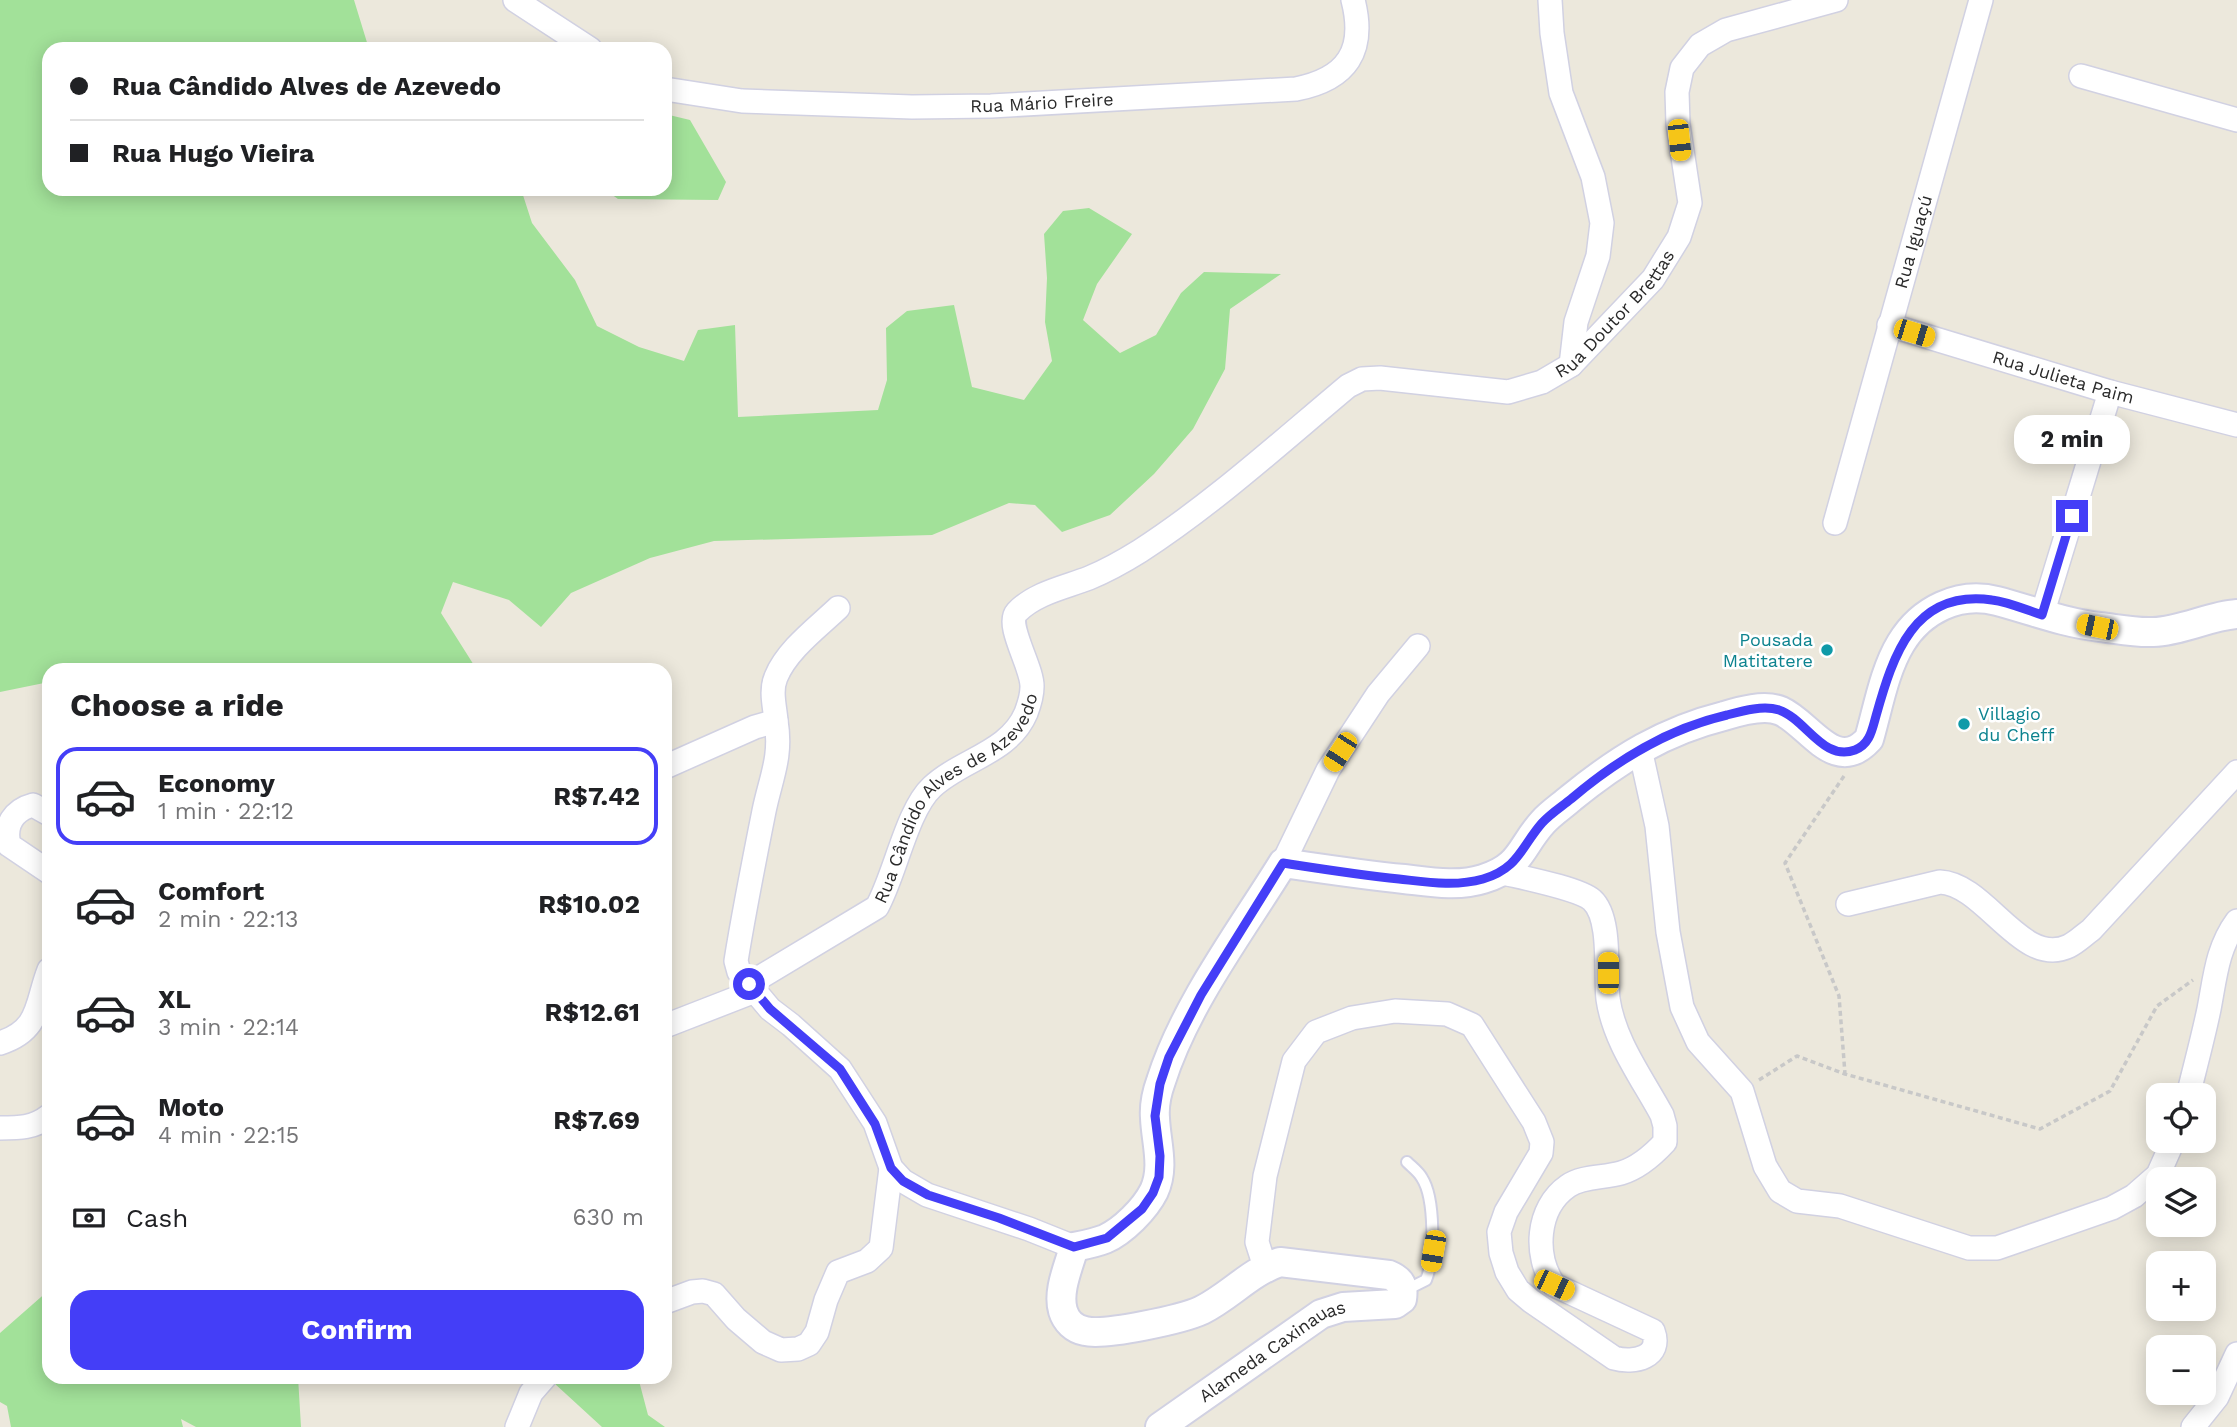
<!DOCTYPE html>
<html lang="en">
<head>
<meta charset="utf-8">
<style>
  body { margin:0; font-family:"Work Sans",sans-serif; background:#f6f6f6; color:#202124; height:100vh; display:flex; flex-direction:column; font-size:26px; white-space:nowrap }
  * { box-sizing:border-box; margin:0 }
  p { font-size:23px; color:#757577 }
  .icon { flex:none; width:38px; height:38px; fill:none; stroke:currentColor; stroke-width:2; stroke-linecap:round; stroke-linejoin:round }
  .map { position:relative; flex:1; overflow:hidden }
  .panel { position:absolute; left:42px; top:663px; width:630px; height:721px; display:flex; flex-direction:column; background:#fff; border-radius:21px; box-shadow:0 4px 18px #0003 }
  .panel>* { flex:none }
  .hud { position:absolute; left:42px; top:42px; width:630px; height:154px; border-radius:21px; box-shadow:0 4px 18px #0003; display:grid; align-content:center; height:154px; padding:0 28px; background:#fff }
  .fabs { position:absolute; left:2146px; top:1083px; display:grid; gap:14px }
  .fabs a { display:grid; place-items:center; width:70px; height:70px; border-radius:14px; background:#fff; box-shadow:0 4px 18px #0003; font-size:35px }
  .end { position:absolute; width:32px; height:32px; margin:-16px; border:9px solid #443ef7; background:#fff; box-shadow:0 0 0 4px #fff }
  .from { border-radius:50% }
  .bubble { position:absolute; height:49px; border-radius:21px; background:#fff; box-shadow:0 4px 18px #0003; font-size:23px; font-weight:700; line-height:49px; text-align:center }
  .car { position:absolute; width:21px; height:42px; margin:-21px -10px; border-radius:9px; box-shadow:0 0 5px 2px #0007; background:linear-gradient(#f5c518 24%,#345 0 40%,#f5c518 0 76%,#345 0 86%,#f5c518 0) }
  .hud b { display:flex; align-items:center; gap:24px; height:66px; font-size:26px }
  .hud b+b { border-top:2px solid #e0e0e0 }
  .hud i { width:18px; height:18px; background:#202124 }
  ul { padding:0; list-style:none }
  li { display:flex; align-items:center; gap:21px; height:98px; margin:0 14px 10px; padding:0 14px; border:4px solid transparent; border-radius:21px }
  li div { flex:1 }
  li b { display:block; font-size:26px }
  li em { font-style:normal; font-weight:700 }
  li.on { border-color:#443ef7 }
  li>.icon { width:63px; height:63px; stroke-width:1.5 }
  h2 { padding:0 28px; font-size:32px; line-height:84px }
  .pay { display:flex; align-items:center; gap:18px; height:77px; padding:0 28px; font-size:26px }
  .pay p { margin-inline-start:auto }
  .button { display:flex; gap:14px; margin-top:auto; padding:14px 28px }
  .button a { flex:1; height:80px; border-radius:21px; background:#443ef7; color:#fff; font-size:28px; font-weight:700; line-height:80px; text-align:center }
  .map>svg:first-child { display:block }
</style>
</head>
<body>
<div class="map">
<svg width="2237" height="1427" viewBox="0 0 2237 1427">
  <rect width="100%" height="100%" fill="#ece8dc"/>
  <path fill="#a2e199" d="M0 0H354L369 49H49V189H521L532 223 575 280 597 326 639 347 684 361 698 330 735 325 738 417 878 410 887 380 886 328 907 311 954 305 972 387 1024 400 1052 361 1045 322 1047 278 1044 234 1063 211 1089 208 1132 234 1097 284 1083 320 1120 353 1156 335 1181 293 1204 272 1281 274 1230 309 1225 369 1193 429 1154 474 1110 515 1062 532 1035 505 1009 503 932 535 714 541 650 558 571 593 541 627 509 600 453 582 441 613 477 670H49V682L0 692Z
    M665 114 690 120 726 182 718 200 618 199 604 189H665Z
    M49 1290V1377H298L301 1427H196L181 1419 183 1427H11L7 1406 0 1402V1333Z
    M564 1377H638L648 1415 665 1427H602L554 1383Z"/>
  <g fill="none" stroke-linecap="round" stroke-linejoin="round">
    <defs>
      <path id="service" d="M1406 1290 1426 1280C1435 1258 1435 1198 1422 1178 1419 1172 1412 1167 1407 1162"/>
      <g id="minor">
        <path d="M515 0 590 49"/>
        <path d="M1550 0 1552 33 1561 93 1593 177 1602 223 1598 256 1576 322 1571 365"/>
        <path d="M2081 76 2237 120"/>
        <path id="s1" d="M665 89 742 101 912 107 991 106 1296 89C1347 79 1366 51 1353 0"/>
        <path id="s2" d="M1889 325 2110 392 2237 425"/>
        <path id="s3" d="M1835 523 1981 0"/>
        <path d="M2042 615 2110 392"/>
        <path d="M1640 749 1657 826 1668 932 1682 1007 1698 1042 1742 1091 1765 1166 1780 1191 1797 1201 1840 1206 1969 1248H1997L2112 1208 2134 1196 2158 1175 2173 1141"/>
        <path d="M665 767 755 727 776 721C775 707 770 691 776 677 787 650 817 628 838 608"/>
        <path d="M49 814 33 805C14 810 4 825 9 845L49 872"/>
        <path d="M1283 863 1328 770 1378 694 1418 646"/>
        <path d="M1848 904 1940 882C1986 884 2022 969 2069 946 2077 942 2084 935 2091 930L2237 772"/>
        <path d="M749 984 739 972 736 961C744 911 754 861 764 811 771 777 782 757 776 721"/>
        <path d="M665 1026 755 991"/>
        <path d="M0 1043C41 1030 36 1003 49 970"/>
        <path d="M2188 1096C2195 1067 2203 1038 2209 1009 2215 978 2217 948 2237 921"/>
        <path d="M0 1128C19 1128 34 1128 49 1116"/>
        <path id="s4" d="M1074 1247 1029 1229 927 1195 903 1181 891 1168 875 1123 840 1069 791 1025 770 1009 749 984 877 907C895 875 907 810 932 787 962 759 1009 753 1026 713 1029 705 1032 696 1032 687 1033 668 1005 625 1017 612 1035 593 1066 587 1089 578 1106 571 1124 561 1140 551 1214 503 1281 442 1348 386L1362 379 1380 378 1508 392 1542 382 1571 365 1653 279 1679 237 1690 203 1678 124 1677 92 1682 68 1700 45 1726 30 1836 0"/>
        <path d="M1265 1267 1257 1242 1265 1176 1294 1061 1316 1032 1352 1018 1395 1011 1447 1014 1472 1025 1534 1122 1542 1142 1541 1153 1506 1212 1499 1232 1501 1253 1507 1272 1518 1290 1531 1301 1614 1358C1634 1364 1663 1357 1653 1331L1554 1285C1534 1256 1536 1208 1568 1186 1582 1176 1604 1178 1621 1173 1638 1168 1653 1155 1665 1142V1126L1662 1115C1642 1078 1614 1041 1608 999 1605 974 1612 918 1592 900 1578 888 1519 877 1499 872"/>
        <path d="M665 1302 692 1292 703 1291 714 1294 736 1319 763 1342 781 1350 798 1349 809 1344 817 1332 826 1300 838 1272 867 1261 881 1248 891 1168"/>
        <path d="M517 1427 531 1393 545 1377"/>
        <path d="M2193 1427 2217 1397 2237 1354"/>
      </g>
      <g id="tertiary">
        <path id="s5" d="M1160 1427 1321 1314 1343 1307 1395 1304 1402 1299C1404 1286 1401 1280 1389 1275L1280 1262C1250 1272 1230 1296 1202 1310 1183 1319 1105 1336 1085 1331 1074 1329 1066 1321 1063 1311 1057 1291 1069 1266 1074 1247 1084 1245 1095 1243 1105 1239 1123 1231 1145 1209 1154 1191 1165 1167 1156 1143 1155 1118 1154 1106 1157 1092 1161 1081 1185 1005 1241 931 1283 863 1324 869 1364 875 1404 879 1430 882 1458 887 1483 879 1522 867 1520 847 1543 822 1551 813 1562 806 1571 798 1619 759 1664 731 1724 716 1740 711 1765 704 1781 711 1810 724 1835 776 1869 739 1878 708 1884 671 1901 643 1921 610 1959 591 1997 601 2031 610 2064 623 2100 627 2117 629 2136 633 2153 632 2182 631 2209 616 2237 614"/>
      </g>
    </defs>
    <use href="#service" stroke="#d1d1e2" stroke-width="14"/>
    <use href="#minor" stroke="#d1d1e2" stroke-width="26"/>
    <use href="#tertiary" stroke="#d1d1e2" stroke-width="32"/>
    <path stroke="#c8c8c8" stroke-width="3.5" stroke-dasharray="5 3.5" stroke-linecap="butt" d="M1844 776 1785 863 1839 996 1845 1074
      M1759 1080 1797 1056 1845 1074 2040 1129 2110 1091 2157 1006 2193 980"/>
    <use href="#service" stroke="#fff" stroke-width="10"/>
    <use href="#minor" stroke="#fff" stroke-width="23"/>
    <use href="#tertiary" stroke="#fff" stroke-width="28"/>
  </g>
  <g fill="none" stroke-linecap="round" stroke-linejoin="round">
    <path stroke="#443ef7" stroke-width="9" d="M749 984 770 1009 840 1069 875 1124 891 1168 903 1181 928 1195 999 1218 1074 1247 1107 1238 1142 1209 1153 1193 1159 1177 1160 1156 1155 1116 1160 1084 1169 1057 1201 995 1283 863C1322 869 1360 875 1399 879 1426 882 1455 887 1483 879 1519 868 1521 847 1542 823 1550 814 1561 807 1571 799 1617 760 1667 729 1727 715 1742 711 1763 705 1779 710 1806 719 1823 762 1855 750 1870 744 1872 730 1876 716 1893 655 1914 589 1992 600 2009 602 2026 610 2042 615L2072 516"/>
  </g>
  <g fill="#0f9aa8" stroke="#fff" stroke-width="2.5">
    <circle cx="1827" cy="650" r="7"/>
    <circle cx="1964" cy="724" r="7"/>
  </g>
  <g text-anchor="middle" stroke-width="5" stroke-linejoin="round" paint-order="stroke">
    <g font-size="18" fill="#2a2a2a" stroke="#fff">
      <text dy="6" stroke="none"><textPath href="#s1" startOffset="378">Rua Mário Freire</textPath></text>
      <text dy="6" stroke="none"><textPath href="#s3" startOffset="292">Rua Iguaçú</textPath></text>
      <text dy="6" stroke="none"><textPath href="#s4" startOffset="1650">Rua Doutor Brettas</textPath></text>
      <text dy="6" stroke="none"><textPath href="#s2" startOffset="182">Rua Julieta Paim</textPath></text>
      <text dy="6" stroke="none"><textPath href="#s4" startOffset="728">Rua Cândido Alves de Azevedo</textPath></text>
      <text dy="6" stroke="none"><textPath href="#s5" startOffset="136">Alameda Caxinauas</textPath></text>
    </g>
    <g font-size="18" fill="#0d838f" stroke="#fff" text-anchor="end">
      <text x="1813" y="646">Pousada<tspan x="1813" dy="21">Matitatere</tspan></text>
      <text x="1978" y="720" text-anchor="start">Villagio<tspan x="1978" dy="21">du Cheff</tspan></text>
    </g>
  </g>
</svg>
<div class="fabs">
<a><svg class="icon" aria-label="locate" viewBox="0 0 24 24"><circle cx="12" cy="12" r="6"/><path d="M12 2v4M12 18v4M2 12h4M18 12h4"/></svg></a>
<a><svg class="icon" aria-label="layers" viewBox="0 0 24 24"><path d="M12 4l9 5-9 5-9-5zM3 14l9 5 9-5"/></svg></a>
<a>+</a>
<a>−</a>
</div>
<i class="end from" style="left:749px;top:984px"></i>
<i class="end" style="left:2072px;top:516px"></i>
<div class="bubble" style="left:2014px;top:415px;width:116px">2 min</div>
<i class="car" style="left:1679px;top:140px;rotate:174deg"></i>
<i class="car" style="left:1914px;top:333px;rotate:107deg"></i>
<i class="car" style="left:2097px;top:627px;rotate:282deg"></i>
<i class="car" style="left:1340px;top:752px;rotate:213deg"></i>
<i class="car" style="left:1608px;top:973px;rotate:0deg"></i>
<i class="car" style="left:1433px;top:1251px;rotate:190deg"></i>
<i class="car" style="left:1554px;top:1285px;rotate:115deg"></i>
<div class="hud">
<b><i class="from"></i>Rua Cândido Alves de Azevedo</b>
<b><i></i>Rua Hugo Vieira</b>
</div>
<section class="panel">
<h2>Choose a ride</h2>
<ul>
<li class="on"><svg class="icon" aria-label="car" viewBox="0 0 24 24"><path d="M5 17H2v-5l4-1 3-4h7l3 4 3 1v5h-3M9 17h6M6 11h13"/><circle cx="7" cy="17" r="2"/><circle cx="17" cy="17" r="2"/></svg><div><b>Economy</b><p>1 min · 22:12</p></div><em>R$7.42</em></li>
<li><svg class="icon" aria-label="car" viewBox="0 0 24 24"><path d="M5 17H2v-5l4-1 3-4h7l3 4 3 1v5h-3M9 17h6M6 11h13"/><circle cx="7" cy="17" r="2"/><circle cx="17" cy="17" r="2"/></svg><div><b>Comfort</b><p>2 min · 22:13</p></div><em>R$10.02</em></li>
<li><svg class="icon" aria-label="car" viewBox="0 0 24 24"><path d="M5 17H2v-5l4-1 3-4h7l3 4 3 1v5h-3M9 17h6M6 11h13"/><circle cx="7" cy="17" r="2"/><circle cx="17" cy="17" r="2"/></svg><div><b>XL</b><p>3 min · 22:14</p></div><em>R$12.61</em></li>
<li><svg class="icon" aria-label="car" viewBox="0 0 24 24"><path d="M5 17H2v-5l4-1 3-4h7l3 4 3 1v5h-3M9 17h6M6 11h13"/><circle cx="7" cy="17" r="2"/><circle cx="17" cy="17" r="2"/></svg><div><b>Moto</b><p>4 min · 22:15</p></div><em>R$7.69</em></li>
</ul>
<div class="pay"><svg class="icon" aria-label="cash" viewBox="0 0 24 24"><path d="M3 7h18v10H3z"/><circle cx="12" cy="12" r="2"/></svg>Cash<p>630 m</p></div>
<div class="button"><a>Confirm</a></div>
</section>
</div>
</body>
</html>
